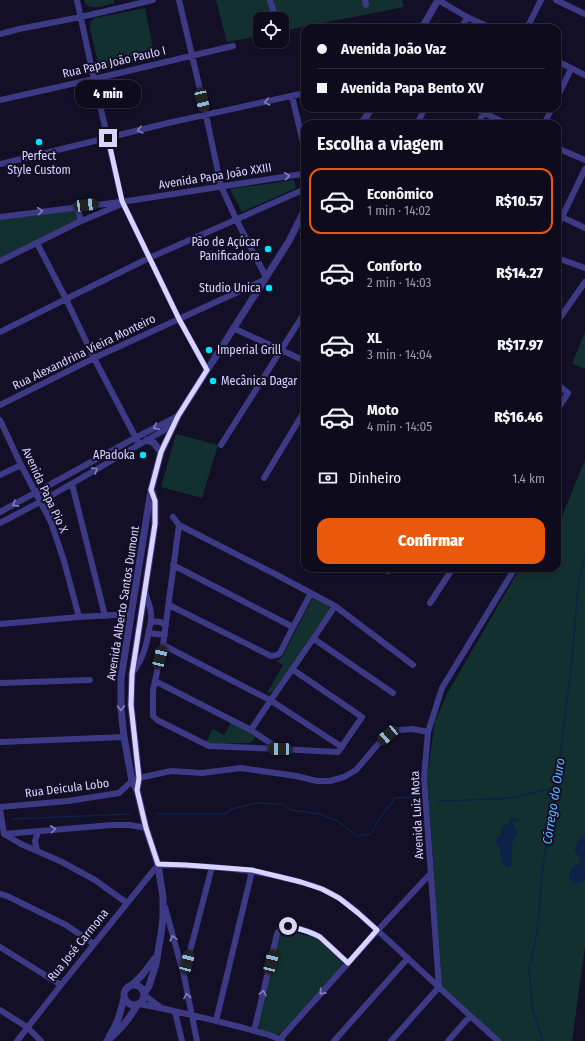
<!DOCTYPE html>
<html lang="pt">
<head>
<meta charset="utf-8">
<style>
  body { margin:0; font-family:"Fira Sans Condensed",sans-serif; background:#1c1929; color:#f1f3f6; height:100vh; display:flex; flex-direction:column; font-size:15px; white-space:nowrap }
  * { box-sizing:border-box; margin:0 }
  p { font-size:13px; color:#9b9ba3 }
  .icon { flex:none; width:22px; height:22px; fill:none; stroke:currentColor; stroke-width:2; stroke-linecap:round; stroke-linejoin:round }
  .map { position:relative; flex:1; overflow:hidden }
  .panel { position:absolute; left:301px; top:120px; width:260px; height:452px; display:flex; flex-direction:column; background:#0e0b1c; border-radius:12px; box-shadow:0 2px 6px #0003,0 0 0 1px #2e2b3b }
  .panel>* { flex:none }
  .top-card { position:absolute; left:301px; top:24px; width:260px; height:88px; border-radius:12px; box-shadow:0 2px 6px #0003,0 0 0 1px #2e2b3b; display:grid; align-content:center; height:88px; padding:0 16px; background:#0e0b1c }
  .buttons { position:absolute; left:253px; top:12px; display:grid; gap:8px }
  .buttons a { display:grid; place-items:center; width:36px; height:36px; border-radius:8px; background:#0e0b1c; box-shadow:0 2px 6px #0003,0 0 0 1px #2e2b3b; font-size:20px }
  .end { position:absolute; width:18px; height:18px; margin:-9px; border:5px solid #d9d4ff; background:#111; box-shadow:0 0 0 2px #111 }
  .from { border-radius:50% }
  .bubble { position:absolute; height:28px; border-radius:12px; background:#0e0b1c; box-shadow:0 2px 6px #0003,0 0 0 1px #2e2b3b; font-size:13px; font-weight:800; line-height:28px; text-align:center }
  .car { position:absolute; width:12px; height:24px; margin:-12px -6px; border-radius:5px; box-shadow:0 0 3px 1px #0007; background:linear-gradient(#222 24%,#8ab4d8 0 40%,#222 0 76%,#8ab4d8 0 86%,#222 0) }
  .top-card b { display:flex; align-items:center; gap:14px; height:38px; font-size:15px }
  .top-card b+b { border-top:1px solid #2e2b3b }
  .top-card i { width:10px; height:10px; background:#f1f3f6 }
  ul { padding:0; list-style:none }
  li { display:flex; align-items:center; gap:12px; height:66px; margin:0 8px 6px; padding:0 8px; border:2px solid transparent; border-radius:12px }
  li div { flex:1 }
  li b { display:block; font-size:15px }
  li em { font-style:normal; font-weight:800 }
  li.active { border-color:#ea580c }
  li>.icon { width:36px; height:36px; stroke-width:1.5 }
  h2 { padding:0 16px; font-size:18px; line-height:48px }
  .pay { display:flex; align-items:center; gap:10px; height:44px; padding:0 16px; font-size:15px }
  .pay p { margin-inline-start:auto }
  .primary-button { display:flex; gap:8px; margin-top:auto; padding:8px 16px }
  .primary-button a { flex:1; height:46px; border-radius:12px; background:#ea580c; color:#fff; font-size:16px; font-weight:800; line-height:46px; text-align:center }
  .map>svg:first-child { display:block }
</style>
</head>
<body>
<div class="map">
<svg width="585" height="1041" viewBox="0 0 585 1041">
  <rect width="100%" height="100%" fill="#130f26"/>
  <path fill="#12302f" d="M84 0H114V3C105 5 88 13 84 0Z
    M216 0H402L404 7 282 31V19H260V36L227 42Z
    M145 8 155 58 108 68H104L98 64 90 28C90 23 91 21 95 18Z
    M294 180 296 188 242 212 230 189Z
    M72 210C77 213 77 216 76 221L0 259V220Z
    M585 332V369L572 364Z
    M176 434 218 445 202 498 161 487Z
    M585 460V947L572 1041H499L440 986 434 873 427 778 435 721 448 692 520 568H557V522L560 521Z
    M314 597 328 605 329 608V611L273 691 270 693H267L283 665 276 661 278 660 282 657 312 599Z
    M232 721 255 735 254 740 250 743H238L210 746 205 744 213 729 224 735Z
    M286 931H289L316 938 320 941 342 962 343 964 342 967 281 1033 276 1035 260 1029 257 1024 279 937 283 933Z"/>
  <path fill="#0c2248" d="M516 818 520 821 513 822V824L518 834 513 837 511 858 513 865 508 868C500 863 501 858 500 850 499 847 497 844 495 841L501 834 502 827 509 824 510 819Z
    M585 835V858L584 867 585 869V880L576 884 571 881 569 878C570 870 571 868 579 864L580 856 576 853 574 848 580 838Z"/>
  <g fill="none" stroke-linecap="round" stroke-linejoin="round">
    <path stroke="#0c2248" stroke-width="1.5" d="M437 800 449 801 512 798 556 787
      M157 814H224L232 809 255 803 282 804 291 810 320 814 338 821 357 836 371 834 380 818 395 798 417 797
      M12 819 130 814
      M543 1041 532 1007 529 966 535 944 538 922 543 866 553 812 572 660 578 586 583 563 585 559"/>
    <path stroke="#3d3a85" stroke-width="6" d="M77 0 94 79 122 201 179 319 207 370
      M179 0 206 115 221 186 236 219 266 277
      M270 0 276 19
      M365 0 366 5
      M438 0 467 17 491 28
      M556 0 585 14
      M462 28 467 17
      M527 28 541 0
      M0 34 19 29 81 17 153 0
      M557 61 585 75
      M292 96 305 151
      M557 98 571 69
      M0 100 94 79 233 46
      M474 108 507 124
      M417 124 425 108
      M478 124 486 108
      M544 124 552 108
      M557 148 585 160
      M0 164 168 123 305 93
      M74 207C79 211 81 216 79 222
      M0 217 128 201 302 174 305 175
      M562 217 585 228
      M557 225 562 217 585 169
      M37 243 66 299 94 358 139 444
      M557 258 585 268
      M0 261 79 222 124 203
      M557 322 585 282
      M233 328 305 361
      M0 332 66 299 149 258 305 189
      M557 384 568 393 557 410
      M0 405 94 358 264 280
      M0 420 21 465 51 522 64 561 79 617
      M221 445 305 312
      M0 475 21 465
      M264 478 305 410
      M72 484 105 616
      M50 497V520
      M0 512 135 438 178 416
      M173 517 179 525 277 575 335 606 413 665
      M0 523 40 502 173 425
      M179 525 163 645 153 690V716L157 720 209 746 279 749 338 752 362 717 292 669
      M173 565 293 627
      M388 571 391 568
      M430 603 453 568
      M169 605 271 656 277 655 280 653 293 627 311 593
      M151 621 160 622 166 625
      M0 624 79 617 131 614
      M149 633 165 635
      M314 639 393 693
      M163 645 270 700 342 747
      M132 674C143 658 146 648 149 630 150 625 152 619 151 614 151 607 147 599 145 592
      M155 681 251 730 279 749
      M0 683 90 680
      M251 730C278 688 308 648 335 606
      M0 742 124 737
      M0 807 68 801 119 793 132 781 139 778 171 771 202 773 241 768 296 776 317 781H330L344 777 356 770 379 743 393 731 400 730 412 729 428 732
      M0 809 4 834 21 844 62 862 95 880 127 903
      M4 834 112 825H130L146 828
      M37 850 35 841 38 832
      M0 894 7 896 66 925 94 944
      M165 907 184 976 197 1041
      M0 947 61 985
      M184 974 212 867
      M144 995 160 1007
      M139 1004C174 1010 209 1019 244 1028 254 1031 274 1035 282 1041
      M0 1010 27 1027 41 1041
      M175 1012 182 1041
      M216 1021 252 871
      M254 1031 277 934 281 928C291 924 311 932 320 937L348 963
      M280 1039 377 931 431 873
      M17 1041 61 985 158 865C204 865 249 868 293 880 303 883 313 885 322 889 348 900 368 922 389 941 425 974 461 1008 498 1041
      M334 1041 408 958
      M391 1041 439 987 424 778 428 732 442 688 515 568
      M448 1041 470 1016"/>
    <path stroke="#3d3a85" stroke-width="7" d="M422 28 438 0
      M361 124 372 108
      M147 440 154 443 161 452
      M137 790 139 778 131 705 132 674 155 524V501L152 491
      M124 995a10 10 0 1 1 20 0a10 10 0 1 1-20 0Z
      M132 985 143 974 155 958
      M144 994 149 986 156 964 161 934 163 917V897L158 865 146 828 137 790 132 781 124 737 121 709V678L151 490 161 452 178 416 289 241 305 209
      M109 1037C118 1023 120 1014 124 998
      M107 1041C120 1030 129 1020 137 1005"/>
  </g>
  <defs><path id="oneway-chevron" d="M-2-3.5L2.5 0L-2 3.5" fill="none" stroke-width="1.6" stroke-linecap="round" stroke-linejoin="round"/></defs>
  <g stroke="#837fbc">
    <use href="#oneway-chevron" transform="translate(267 102) rotate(168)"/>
    <use href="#oneway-chevron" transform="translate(140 130) rotate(166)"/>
    <use href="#oneway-chevron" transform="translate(287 176) rotate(-8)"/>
    <use href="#oneway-chevron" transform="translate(40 211) rotate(-7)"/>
    <use href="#oneway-chevron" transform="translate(156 427) rotate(153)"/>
    <use href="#oneway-chevron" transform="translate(95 470) rotate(-31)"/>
    <use href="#oneway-chevron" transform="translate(15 504) rotate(151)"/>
    <use href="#oneway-chevron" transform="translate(121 708) rotate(87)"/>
    <use href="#oneway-chevron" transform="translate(53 829) rotate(-7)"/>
    <use href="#oneway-chevron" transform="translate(173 938) rotate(-105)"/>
    <use href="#oneway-chevron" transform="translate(322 992) rotate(132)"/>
    <use href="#oneway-chevron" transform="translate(263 993) rotate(-76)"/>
    <use href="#oneway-chevron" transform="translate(187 996) rotate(-101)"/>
  </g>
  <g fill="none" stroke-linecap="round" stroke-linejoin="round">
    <path stroke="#d9d4ff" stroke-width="5" d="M108 138 122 201 179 319 207 370 178 416 161 452 151 490 155 501V524L132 674 131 705 139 778 137 790 146 828 158 864 186 865 252 870 301 882 322 889 339 898 358 913 377 930 348 963 320 937C310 931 300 929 288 926"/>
  </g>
  <g fill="#00e5ff" stroke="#130f26" stroke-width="1.5">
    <circle cx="39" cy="142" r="4"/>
    <circle cx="268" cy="249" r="4"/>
    <circle cx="269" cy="288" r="4"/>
    <circle cx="209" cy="350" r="4"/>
    <circle cx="213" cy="381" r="4"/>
    <circle cx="143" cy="455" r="4"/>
  </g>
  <g text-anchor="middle" stroke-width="4" stroke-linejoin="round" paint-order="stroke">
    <g font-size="12" fill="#d9d4ff" stroke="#130f26">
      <text transform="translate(114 62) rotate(-13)" y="4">Rua Papa João Paulo I</text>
      <text transform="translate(215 176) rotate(-9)" y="4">Avenida Papa João XXIII</text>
      <text transform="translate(84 352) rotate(-26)" y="4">Rua Alexandrina Vieira Monteiro</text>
      <text transform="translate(45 490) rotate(65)" y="4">Avenida Papa Pio X</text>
      <text transform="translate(123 603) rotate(-81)" y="4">Avenida Alberto Santos Dumont</text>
      <text transform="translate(67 788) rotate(-7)" y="4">Rua Deicula Lobo</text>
      <text transform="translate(417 815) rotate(-93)" y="4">Avenida Luiz Mota</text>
      <text transform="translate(78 945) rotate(-51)" y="4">Rua José Carmona</text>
    </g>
    <g font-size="12" fill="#d9d4ff" stroke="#130f26" text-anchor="end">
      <text x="39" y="160" text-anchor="middle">Perfect<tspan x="39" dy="14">Style Custom</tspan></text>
      <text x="260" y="246">Pão de Açúcar<tspan x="260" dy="14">Panificadora</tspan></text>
      <text x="261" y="292">Studio Unica</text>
      <text x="217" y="354" text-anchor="start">Imperial Grill</text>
      <text x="221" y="385" text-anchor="start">Mecânica Dagar</text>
      <text x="135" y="459">APadoka</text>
    </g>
    <g font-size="13" font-style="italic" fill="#62b6ff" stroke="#130f26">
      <text transform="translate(553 801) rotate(-81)" y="5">Córrego do Ouro</text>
    </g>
  </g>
</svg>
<div class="buttons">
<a><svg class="icon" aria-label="locate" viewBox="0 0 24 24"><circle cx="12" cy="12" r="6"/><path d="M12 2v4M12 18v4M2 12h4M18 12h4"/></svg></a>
</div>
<i class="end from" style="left:288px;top:926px"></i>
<i class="end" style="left:108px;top:138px"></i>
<div class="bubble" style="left:75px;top:80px;width:66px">4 min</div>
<i class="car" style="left:202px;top:100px;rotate:167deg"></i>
<i class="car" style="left:86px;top:205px;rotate:83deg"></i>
<i class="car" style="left:160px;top:657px;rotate:14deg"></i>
<i class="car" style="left:388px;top:735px;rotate:229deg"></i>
<i class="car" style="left:280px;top:749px;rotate:271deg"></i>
<i class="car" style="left:187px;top:962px;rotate:15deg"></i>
<i class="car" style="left:271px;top:962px;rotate:14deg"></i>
<div class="top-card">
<b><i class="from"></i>Avenida João Vaz</b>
<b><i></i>Avenida Papa Bento XV</b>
</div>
<section class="panel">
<h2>Escolha a viagem</h2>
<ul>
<li class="active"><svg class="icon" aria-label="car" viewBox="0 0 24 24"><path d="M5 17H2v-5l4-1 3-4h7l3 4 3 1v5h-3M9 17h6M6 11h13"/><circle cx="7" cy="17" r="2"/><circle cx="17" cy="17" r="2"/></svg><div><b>Econômico</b><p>1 min · 14:02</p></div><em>R$10.57</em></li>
<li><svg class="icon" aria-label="car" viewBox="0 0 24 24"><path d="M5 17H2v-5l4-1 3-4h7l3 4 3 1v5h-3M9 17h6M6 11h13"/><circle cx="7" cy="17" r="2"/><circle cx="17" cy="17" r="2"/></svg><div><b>Conforto</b><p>2 min · 14:03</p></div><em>R$14.27</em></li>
<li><svg class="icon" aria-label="car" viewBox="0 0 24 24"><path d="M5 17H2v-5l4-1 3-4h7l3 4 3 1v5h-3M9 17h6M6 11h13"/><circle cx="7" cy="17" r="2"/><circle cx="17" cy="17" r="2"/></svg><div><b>XL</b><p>3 min · 14:04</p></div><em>R$17.97</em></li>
<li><svg class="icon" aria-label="car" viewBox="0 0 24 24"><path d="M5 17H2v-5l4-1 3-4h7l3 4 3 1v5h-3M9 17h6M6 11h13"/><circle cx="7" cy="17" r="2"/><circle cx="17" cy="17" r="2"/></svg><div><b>Moto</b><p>4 min · 14:05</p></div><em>R$16.46</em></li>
</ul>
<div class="pay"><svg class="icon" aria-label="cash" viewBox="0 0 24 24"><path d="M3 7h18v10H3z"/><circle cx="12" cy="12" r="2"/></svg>Dinheiro<p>1.4 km</p></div>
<div class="primary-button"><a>Confirmar</a></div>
</section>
</div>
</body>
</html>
